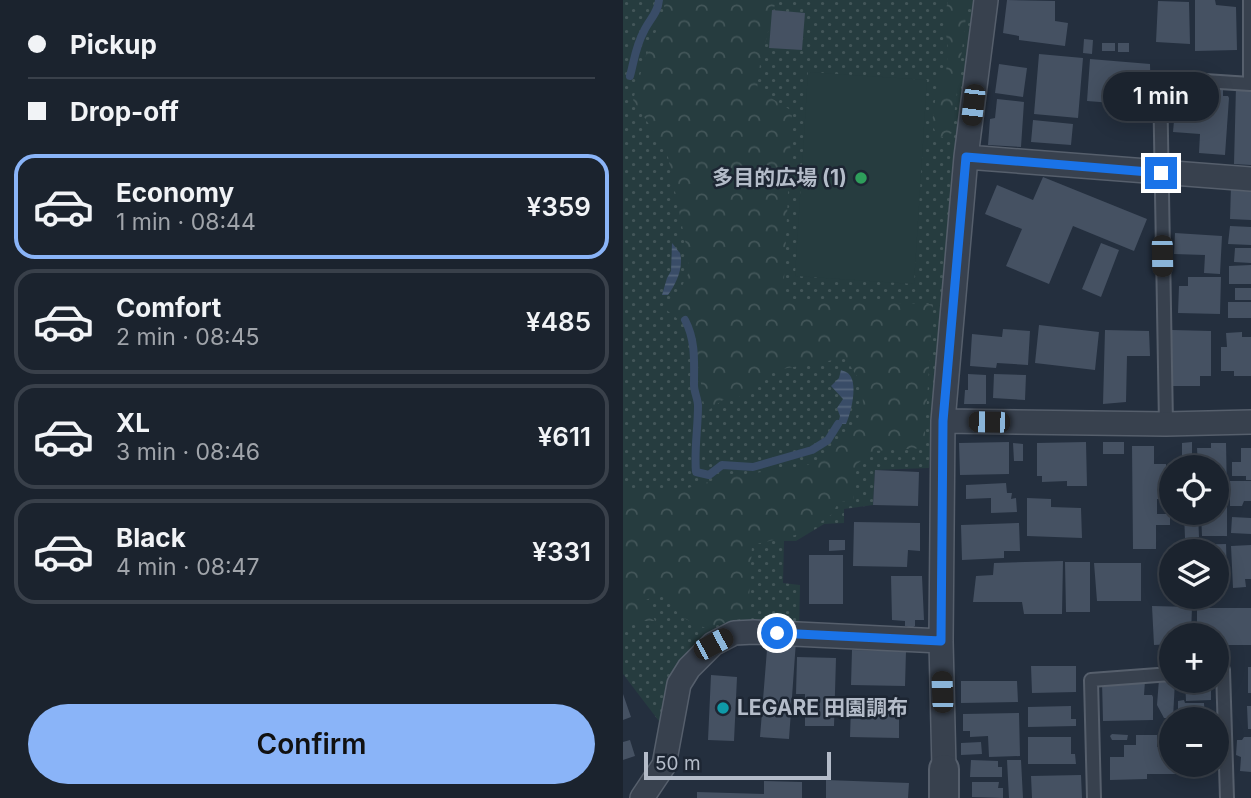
<!DOCTYPE html>
<html lang="en">
<head>
<meta charset="utf-8">
<style>
  body { margin:0; font-family:Inter,"Noto Sans JP",sans-serif; background:#282f3a; color:#f1f3f6; height:100vh; display:flex; flex-direction:column; font-size:26px; white-space:nowrap }
  * { box-sizing:border-box; margin:0 }
  p { font-size:23px; color:#a0a4aa }
  .icon { flex:none; width:38px; height:38px; fill:none; stroke:currentColor; stroke-width:2; stroke-linecap:round; stroke-linejoin:round }
  .map { position:relative; flex:1; overflow:hidden }
  .sheet { display:flex; flex-direction:column; background:#1b232e; width:623px }
  .sheet>* { flex:none }
  .top-card { display:grid; align-content:center; height:154px; padding:0 28px; background:#1b232e }
  .fabs { position:absolute; left:536px; top:455px; display:grid; gap:14px }
  .fabs a { display:grid; place-items:center; width:70px; height:70px; border-radius:50%; background:#1b232e; box-shadow:0 4px 18px #0003,0 0 0 2px #39404a; font-size:35px }
  .scale { position:absolute; left:21px; bottom:18px; width:187px; box-sizing:border-box; padding-left:7px; border:4px solid #b4bcc9; border-top:0; font-size:19px; line-height:24px; white-space:nowrap; color:#b4bcc9; -webkit-text-stroke:5px #1d2633; paint-order:stroke }
  .end { position:absolute; width:32px; height:32px; margin:-16px; border:9px solid #1a73e8; background:#fff; box-shadow:0 0 0 4px #fff }
  .from { border-radius:50% }
  .bubble { position:absolute; height:49px; border-radius:24px; background:#1b232e; box-shadow:0 4px 18px #0003,0 0 0 2px #39404a; font-size:23px; font-weight:600; line-height:49px; text-align:center }
  .car { position:absolute; width:21px; height:42px; margin:-21px -10px; border-radius:9px; box-shadow:0 0 5px 2px #0007; background:linear-gradient(#222 24%,#8ab4d8 0 40%,#222 0 76%,#8ab4d8 0 86%,#222 0) }
  .top-card b { display:flex; align-items:center; gap:24px; height:66px; font-size:26px }
  .top-card b+b { border-top:2px solid #39404a }
  .top-card i { width:18px; height:18px; background:#f1f3f6 }
  ul { padding:0; list-style:none }
  li { display:flex; align-items:center; gap:21px; height:105px; margin:0 14px 10px; padding:0 14px; border:4px solid #39404a; border-radius:21px }
  li div { flex:1 }
  li b { display:block; font-size:26px }
  li em { font-style:normal; font-weight:600 }
  li.selected { border-color:#8ab4f8 }
  li>.icon { width:63px; height:63px; stroke-width:1.5 }
  .button { display:flex; gap:14px; margin-top:auto; padding:14px 28px }
  .button a { flex:1; height:80px; border-radius:42px; background:#8ab4f8; color:#111; font-size:28px; font-weight:600; line-height:80px; text-align:center }
  main { display:flex; flex:1; min-height:0 }
  .map>svg:first-child { display:block }
</style>
</head>
<body>
<main>
<section class="sheet">
<div class="top-card">
<b><i class="from"></i>Pickup</b>
<b><i></i>Drop-off</b>
</div>
<ul>
<li class="selected"><svg class="icon" aria-label="car" viewBox="0 0 24 24"><path d="M5 17H2v-5l4-1 3-4h7l3 4 3 1v5h-3M9 17h6M6 11h13"/><circle cx="7" cy="17" r="2"/><circle cx="17" cy="17" r="2"/></svg><div><b>Economy</b><p>1 min · 08:44</p></div><em>¥359</em></li>
<li><svg class="icon" aria-label="car" viewBox="0 0 24 24"><path d="M5 17H2v-5l4-1 3-4h7l3 4 3 1v5h-3M9 17h6M6 11h13"/><circle cx="7" cy="17" r="2"/><circle cx="17" cy="17" r="2"/></svg><div><b>Comfort</b><p>2 min · 08:45</p></div><em>¥485</em></li>
<li><svg class="icon" aria-label="car" viewBox="0 0 24 24"><path d="M5 17H2v-5l4-1 3-4h7l3 4 3 1v5h-3M9 17h6M6 11h13"/><circle cx="7" cy="17" r="2"/><circle cx="17" cy="17" r="2"/></svg><div><b>XL</b><p>3 min · 08:46</p></div><em>¥611</em></li>
<li><svg class="icon" aria-label="car" viewBox="0 0 24 24"><path d="M5 17H2v-5l4-1 3-4h7l3 4 3 1v5h-3M9 17h6M6 11h13"/><circle cx="7" cy="17" r="2"/><circle cx="17" cy="17" r="2"/></svg><div><b>Black</b><p>4 min · 08:47</p></div><em>¥331</em></li>
</ul>
<div class="button"><a>Confirm</a></div>
</section>
<div class="map">
<svg width="628" height="798" viewBox="0 0 628 798">
  <defs>
    <pattern id="grass-dots" width="8" height="8" patternUnits="userSpaceOnUse" patternTransform="scale(1.75)"><rect width="8" height="8" fill="#263c3f"/><path d="M2 2h.1M6 6h.1" fill="none" stroke="#435659" stroke-width="1.8" stroke-linecap="round"/></pattern>
    <pattern id="forest-crowns" width="20" height="18" patternUnits="userSpaceOnUse" patternTransform="scale(1.75)"><rect width="20" height="18" fill="#263c3f"/><path d="M2 6a3 3 0 1 1 6 0M12 15a3 3 0 1 1 6 0" fill="none" stroke="#435659"/></pattern>
    <pattern id="water-rules" width="6" height="5" patternUnits="userSpaceOnUse" patternTransform="scale(1.75)"><rect width="6" height="5" fill="#394c67"/><path d="M0 2.5h6" fill="none" stroke="#53647b"/></pattern>
  </defs>
  <rect width="100%" height="100%" fill="#242f3e"/>
  <path fill="url(#grass-dots)" d="M0 0H360L335 163 306 468 252 470 250 505 221 509V523L201 524 173 541H161L160 583 177 585 176 634 131 632 66 668 45 733 0 674Z"/>
  <path fill="url(#forest-crowns)" d="M42 0H153L137 64 134 89 169 111 160 300 310 304 301 448 251 451 234 464 230 501 216 502 208 515 181 533 129 545 125 617 82 628 56 616 43 591 23 600 32 621H0V489L65 488 106 476 180 467 208 454 232 426 240 405 239 384 222 358 159 369 139 375 126 395 100 400 83 412 80 400 72 333 41 308 55 294 66 272 64 250 44 152 10 100 23 55 40 15Z
    M325 0H345L329 133 315 139 309 123 315 80 323 73 325 49 321 18Z"/>
  <path fill="#263c3f" d="M185 72 304 80 291 284 172 276Z"/>
  <path fill="url(#water-rules)" d="M49 243C50 244 56 252 57 253 61 267 53 284 45 295H39L44 278 48 271Z
    M218 370C223 372 225 372 228 377 234 388 228 413 223 424H215L217 416 214 408 220 399 208 386 216 378Z"/>
  <g fill="none" stroke-linecap="round" stroke-linejoin="round">
    <path stroke="#394c67" stroke-width="8" d="M7 76C11 61 13 45 21 31 26 20 35 13 36 0
      M62 320C73 341 71 362 71 385 71 392 75 399 75 406 75 428 71 450 73 472L86 475 99 465 130 467 189 450 205 440 215 424"/>
  </g>
  <path fill="#455162" d="M384 0 432 1V21L445 23 442 46 396 40V36L380 33Z
    M572 0H592L593 5 613 7 614 50 572 51Z
    M535 1 566 2 567 44 533 42Z
    M149 10 182 13 179 50 146 48Z
    M461 39 470 40 469 54 460 53Z
    M479 43H492V51H479Z
    M495 43H506V52H495Z
    M416 54 460 58 455 118 411 114Z
    M467 59 527 64 528 106 464 101Z
    M376 64 404 68 400 97 372 93Z
    M628 86V165L611 164 613 87Z
    M554 87 567 88 569 91 583 92 585 87 600 88V96H605L606 98 602 155 576 153 577 134 550 132Z
    M374 99 401 102 398 147 365 145 367 119 372 118Z
    M410 120 450 124 448 145 408 142Z
    M420 177 524 219 511 251 450 226 426 284 383 266 399 229 362 214 374 185 410 200Z
    M608 186 628 187V220L607 219Z
    M607 226 628 227V245L605 244Z
    M552 233 599 236 597 274 581 273 582 255 551 254Z
    M478 243 496 250 478 297 459 289Z
    M612 248H628V263L611 262Z
    M628 265V284H606V266Z
    M565 277H598L597 314 555 313 556 286H565Z
    M612 288H628V300H612Z
    M605 302H628V318H605Z
    M416 325 476 332 472 370 412 363Z
    M380 329 407 331 405 365 374 363 373 368 347 366 349 334 379 337Z
    M482 330 526 331 527 356H504L503 402 480 404Z
    M549 330 588 331V376H577V386H549Z
    M619 332V337H628V376H611V371H598V347H604L603 333Z
    M345 374 363 375V404H341L342 390H345Z
    M371 374 403 375 402 400 370 398Z
    M386 442V474L337 475 336 443Z
    M463 442 464 486H444V481L419 482V476H414V443Z
    M480 442H501V454H480Z
    M569 442V467H559V443Z
    M390 443 400 444V461H391Z
    M588 443H603L604 492H593V467H575L574 448H588Z
    M509 446H531V464H543V499H534V514H547V525H533V549H510Z
    M618 448H628V480H623V476H609V462H618Z
    M252 470 296 472 295 506 250 505Z
    M607 481H628V501H621L619 506H607Z
    M383 483 384 493H389L388 499 393 498 394 512 368 513V498L343 499V485Z
    M404 498 428 499V507L458 508 459 538 404 536Z
    M593 498H604V536H579L578 513H593Z
    M561 513H575L576 537 562 538Z
    M609 517 628 518V534L608 533Z
    M231 522 297 523V551L285 550 284 567 230 566Z
    M396 523 397 551H381V558L339 560 338 525Z
    M206 540H222V550L206 551Z
    M603 544 604 576H599V596H593V551H560V545Z
    M628 545V579H622L623 587 610 588 608 546Z
    M186 555H220V604H186Z
    M440 561 439 614H401L399 602H350L353 576 370 575 371 563Z
    M442 562H467V612H443Z
    M471 563H518V601H474Z
    M268 576H299L301 620H292V626L289 628 282 626V621L269 620Z
    M529 606 569 607 568 635H548V644L531 645Z
    M574 608H628V645H593V635H574Z
    M145 637 173 641 166 739 137 737Z
    M229 650 283 651 282 686 228 685Z
    M174 657 213 658 211 726H182V694H173Z
    M408 666H453V692L409 693Z
    M625 667H628V693H625Z
    M88 675 114 677 111 741 85 740Z
    M536 679 552 681 550 718H541L534 705Z
    M338 681H394L395 702 338 703Z
    M522 681 521 695H529L530 697V720L480 721 479 682Z
    M562 681H588V700L563 701Z
    M0 694 8 717 0 720Z
    M561 700 562 703H581L582 719H555V701Z
    M228 706 276 707V738L227 737Z
    M448 706V719H453V726L405 727V707Z
    M624 706H628V729H625Z
    M396 713 397 756 366 757 365 736 347 737V731H340V714Z
    M489 734 505 735 504 740H489L487 736Z
    M513 735H534V747H548V765H567L568 774H524V779L487 780V757H501V745H513Z
    M405 737H448V754H452L453 764H405Z
    M621 737H628V772L617 771 618 757 613 755 614 740H619Z
    M7 740 12 756 0 760V742Z
    M358 742 359 754 338 755V743Z
    M348 760 375 761V767H379V777H347Z
    M384 760H398L400 798H386Z
    M458 775 459 798H409L408 776Z
    M203 780 286 783 285 798H203Z
    M141 781 179 782V798H74V792L141 794Z
    M349 782H376L375 788H380V798L349 797Z"/>
  <g fill="none" stroke-linecap="round" stroke-linejoin="round">
    <defs>
      <path id="service" d="M543 424 537 78 627 84V0
        M593 671 600 670 604 798
        M471 798 468 680 548 674"/>
      <path id="minor" d="M343 157 628 179
        M320 421 543 424 628 422
        M321 769 318 641 320 421 343 157 363 0
        M19 798 41 765 56 684 66 668 90 644 111 633 131 632 318 641"/>
      <path id="tertiary" d="M321 769V798"/>
    </defs>
    <use href="#service" stroke="#565f6c" stroke-width="16"/>
    <use href="#minor" stroke="#565f6c" stroke-width="26"/>
    <use href="#tertiary" stroke="#565f6c" stroke-width="32"/>
    <use href="#service" stroke="#38414e" stroke-width="12"/>
    <use href="#minor" stroke="#38414e" stroke-width="23"/>
    <use href="#tertiary" stroke="#38414e" stroke-width="28"/>
  </g>
  <g fill="none" stroke-linecap="round" stroke-linejoin="round">
    <path stroke="#1a73e8" stroke-width="9" d="M154 633 318 641 320 421 343 157 538 173"/>
  </g>
  <circle fill="#2e9e5b" stroke="#1d2633" stroke-width="2.5" cx="238" cy="178" r="7"/>
  <circle fill="#0f9aa8" stroke="#1d2633" stroke-width="2.5" cx="100" cy="708" r="7"/>
  <g text-anchor="middle" stroke-width="5" stroke-linejoin="round" paint-order="stroke">
    <g font-size="21" font-weight="bold" fill="#b4bcc9" stroke="#1d2633" text-anchor="end">
      <text x="224" y="185">多目的広場 (1)</text>
      <text x="114" y="715" text-anchor="start">LEGARE 田園調布</text>
    </g>
  </g>
</svg>
<div class="fabs">
<a><svg class="icon" aria-label="locate" viewBox="0 0 24 24"><circle cx="12" cy="12" r="6"/><path d="M12 2v4M12 18v4M2 12h4M18 12h4"/></svg></a>
<a><svg class="icon" aria-label="layers" viewBox="0 0 24 24"><path d="M12 4l9 5-9 5-9-5zM3 14l9 5 9-5"/></svg></a>
<a>+</a>
<a>−</a>
</div>
<div class="scale">50 m</div>
<i class="end from" style="left:154px;top:633px"></i>
<i class="end" style="left:538px;top:173px"></i>
<div class="bubble" style="left:480px;top:72px;width:116px">1 min</div>
<i class="car" style="left:350px;top:105px;rotate:187deg"></i>
<i class="car" style="left:539px;top:256px;rotate:179deg"></i>
<i class="car" style="left:366px;top:422px;rotate:271deg"></i>
<i class="car" style="left:90px;top:644px;rotate:62deg"></i>
<i class="car" style="left:319px;top:692px;rotate:358deg"></i>
</div>
</main>
</body>
</html>
